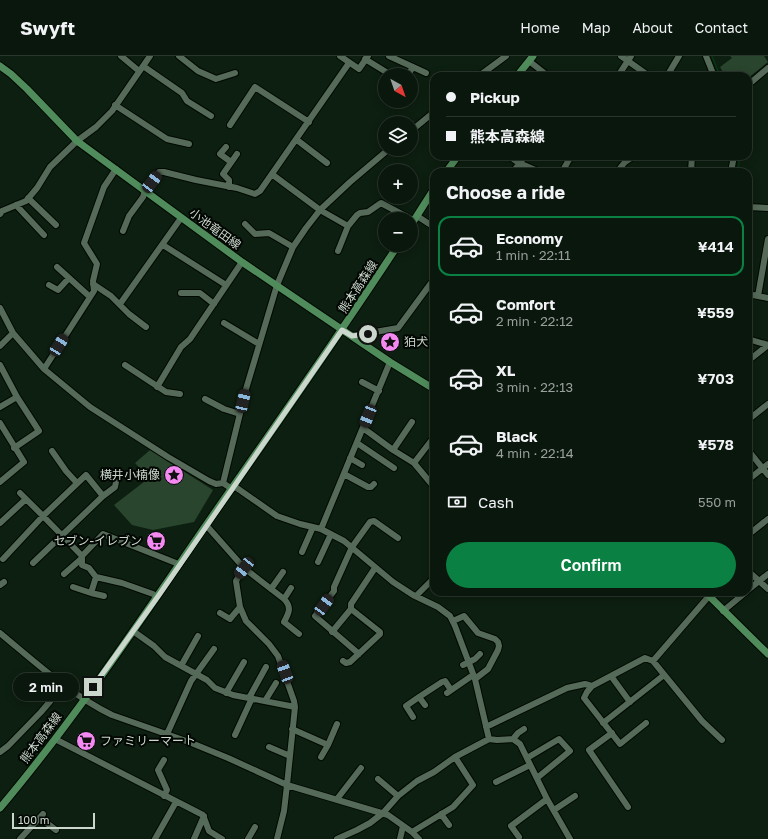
<!DOCTYPE html>
<html lang="en">
<head>
<meta charset="utf-8">
<style>
  body { margin:0; font-family:"Golos Text","Noto Sans JP",sans-serif; background:#18241a; color:#f1f3f6; height:100vh; display:flex; flex-direction:column; font-size:15px; white-space:nowrap }
  * { box-sizing:border-box; margin:0 }
  p { font-size:13px; color:#999f9d }
  .icon { flex:none; width:22px; height:22px; fill:none; stroke:currentColor; stroke-width:2; stroke-linecap:round; stroke-linejoin:round }
  .map { position:relative; flex:1; overflow:hidden }
  .side { position:absolute; left:430px; top:112px; width:322px; height:428px; display:flex; flex-direction:column; background:#0a170c; border-radius:12px; box-shadow:0 2px 10px #0003,0 0 0 1px #2a362d }
  .side>* { flex:none }
  .hud { position:absolute; left:430px; top:16px; width:322px; height:88px; border-radius:12px; box-shadow:0 2px 10px #0003,0 0 0 1px #2a362d; display:grid; align-content:center; height:88px; padding:0 16px; background:#0a170c }
  .needle { width:26px; rotate:140deg }
  .buttons { position:absolute; left:378px; top:12px; display:grid; gap:8px }
  .buttons a { display:grid; place-items:center; width:40px; height:40px; border-radius:50%; background:#0a170c; box-shadow:0 2px 10px #0003,0 0 0 1px #2a362d; font-size:20px }
  .scale { position:absolute; left:12px; bottom:10px; width:83px; box-sizing:border-box; padding-left:4px; border:2px solid #cbd7cc; border-top:0; font-size:11px; line-height:14px; white-space:nowrap; color:#cbd7cc; -webkit-text-stroke:3px #020703; paint-order:stroke }
  .end { position:absolute; width:18px; height:18px; margin:-9px; border:5px solid #cbd7cc; background:#111; box-shadow:0 0 0 2px #111 }
  .from { border-radius:50% }
  .bubble { position:absolute; height:28px; border-radius:14px; background:#0a170c; box-shadow:0 2px 10px #0003,0 0 0 1px #2a362d; font-size:13px; font-weight:600; line-height:28px; text-align:center }
  .car { position:absolute; width:12px; height:24px; margin:-12px -6px; border-radius:5px; box-shadow:0 0 3px 1px #0007; background:linear-gradient(#222 24%,#8ab4d8 0 40%,#222 0 76%,#8ab4d8 0 86%,#222 0) }
  .hud b { display:flex; align-items:center; gap:14px; height:38px; font-size:15px }
  .hud b+b { border-top:1px solid #2a362d }
  .hud i { width:10px; height:10px; background:#f1f3f6 }
  ul { padding:0; list-style:none }
  li { display:flex; align-items:center; gap:12px; height:60px; margin:0 8px 6px; padding:0 8px; border:2px solid transparent; border-radius:12px }
  li div { flex:1 }
  li b { display:block; font-size:15px }
  li em { font-style:normal; font-weight:600 }
  li.selected { border-color:#0b8043 }
  li>.icon { width:36px; height:36px; stroke-width:1.5 }
  h2 { padding:0 16px; font-size:18px; line-height:48px }
  .pay { display:flex; align-items:center; gap:10px; height:44px; padding:0 16px; font-size:15px }
  .pay p { margin-inline-start:auto }
  .cta { display:flex; gap:8px; margin-top:auto; padding:8px 16px }
  .cta a { flex:1; height:46px; border-radius:24px; background:#0b8043; color:#fff; font-size:16px; font-weight:600; line-height:46px; text-align:center }
  header { display:flex; align-items:center; gap:24px; box-sizing:border-box; height:56px; padding:0 20px; background:#0a170c; border-bottom:1px solid #2a362d }
  header strong { font-size:19px }
  nav { display:flex; gap:22px; margin-inline-start:auto; font-size:14px }
  .map>svg:first-child { display:block }
</style>
</head>
<body>
<header>
<strong>Swyft</strong>
<nav><a>Home</a><a>Map</a><a>About</a><a>Contact</a></nav>
</header>
<div class="map">
<svg width="768" height="783" viewBox="0 0 768 783">
  <rect width="100%" height="100%" fill="#0d1f10"/>
  <path fill="#2a452e" d="M730 0H764L768 6 748 22V20H725L720 11 732 2Z
    M150 394 213 434 194 466 153 474 132 469 114 449 149 422 135 407Z"/>
  <g fill="none" stroke-linecap="round" stroke-linejoin="round">
    <path stroke="#053713" stroke-width="1.5" d="M712 0 720 20
      M738 116 740 100
      M752 394 757 400"/>
    <defs>
      <path id="minor" d="M121 0 139 15
        M179 0 198 15 216 23 235 17
        M340 0 359 13 368 0
        M389 0 426 17
        M621 0 649 20
        M706 0 714 20
        M365 3 391 19
        M529 5 548 20
        M143 10 182 37 187 45 211 60
        M408 19 413 11
        M479 20 506 0
        M618 20 631 0
        M667 20 679 0
        M748 29 768 12
        M115 49 167 83 189 88
        M230 69 255 31 309 66
        M411 75 434 56
        M297 84 327 107
        M226 91 220 98 231 106
        M509 100 519 107 540 116
        M513 116 525 100
        M562 116 571 100
        M617 116 625 106 634 100
        M691 116 692 100
        M731 116 734 100
        M273 119 320 154 348 170
        M229 131V124L223 118 237 98
        M28 142 56 169
        M16 149 44 179
        M748 151 768 152
        M0 158 2 155 26 145 37 132 50 111 77 85 96 71 112 55 150 0
        M417 160 434 171
        M245 168 255 178 269 177 293 191
        M123 175 129 160 143 141 145 135 159 116H164L196 124 237 132 255 138 260 135 349 7
        M163 189 226 229
        M338 195 348 170 357 159 360 157 368 156 381 147 411 163
        M57 211 90 241
        M93 228 111 240 129 258 146 271
        M49 229 58 234 69 222
        M181 237H200L214 248
        M748 238 768 242
        M758 240 768 183
        M120 248 181 162
        M0 252 13 277 44 313 90 351 168 401 209 425 216 428 223 427 232 433
        M224 267 259 288
        M352 280 398 272 434 223
        M748 283 768 289
        M0 290 13 277
        M748 305 768 289
        M0 309 17 341 39 375 14 392
        M125 309 166 336 180 338
        M44 313 94 235 93 225 97 208 84 187 104 131 116 113
        M362 326 379 335
        M157 331 181 291 190 283 242 206
        M205 343 224 353 240 358
        M0 351 17 341
        M748 364 768 348
        M0 367 24 406 0 426
        M363 372 393 394 414 407 434 431
        M357 387 394 412
        M393 394 412 366
        M748 394 768 419
        M52 395 66 415 77 427
        M350 402 362 409
        M414 407 431 385 434 387
        M344 418 368 431H371L374 428
        M748 424 768 408
        M223 427 246 333 277 229 293 191 306 172 320 154 350 126 389 93
        M234 430 277 460 300 468 321 473 344 485 393 526 413 539 438 551 450 560 455 570 475 623 489 683
        M20 437 43 460 86 419 103 440 33 507
        M103 440 115 431 116 426
        M0 467 26 443
        M206 469 244 512 284 543
        M321 473 390 306
        M748 479 768 463
        M302 496 313 471
        M82 500V509L89 512 96 521 122 527 153 538
        M3 503 43 460 82 500 103 478 176 507
        M318 506 331 478
        M244 512 236 525 240 551 246 565 269 588 278 600 294 645 295 651 287 729 284 755 277 783
        M748 515 768 533
        M64 518 81 503
        M96 521 91 537 104 540
        M0 529 4 526
        M73 531 91 537
        M291 532 284 543C292 551 289 557 284 566L299 578
        M271 533 283 516
        M748 534 768 518
        M416 540 434 522
        M723 555 746 536
        M220 557 230 563 240 551
        M453 565 464 560 478 577 495 583 498 586 499 590 498 594 488 613 475 623
        M133 575 154 590 165 601 207 624 215 632 233 639 295 651
        M332 576 351 553
        M0 577C35 606 71 639 112 659L189 686 228 702 287 729 388 759 412 776 419 783
        M359 598 315 560 334 535V531L352 491 370 466 374 465 398 482
        M343 605 346 607 350 606 380 578V576L351 553V548L375 512
        M653 605 709 540
        M463 609 475 603 480 598
        M181 610 198 580
        M611 620 630 646
        M592 630 587 636 584 642 620 688 646 667
        M226 637 244 606
        M447 637 473 619
        M249 642 266 611
        M265 645 276 627
        M425 649 419 641 442 626 445 625 451 634
        M413 661 406 650 419 641
        M603 667 664 619
        M486 671 567 632 585 628 592 630 645 602 653 605 702 665 722 684
        M292 673 328 689 337 668
        M612 677 589 694 628 751
        M167 678 191 625 214 593
        M235 679 252 642
        M55 683 203 759 209 775 222 783
        M513 683 518 677 524 673
        M269 691 290 700
        M0 696 8 690 41 656 64 629
        M321 701 328 689
        M527 702 559 683 570 695 537 722
        M164 704 158 714 167 734 164 740
        M378 723 398 740
        M496 726 530 709
        M337 743 361 712
        M554 754 575 740
        M441 758 449 769
        M40 762 56 774
        M412 776 453 751 473 729 455 701
        M519 781 511 770 547 743
        M20 783 43 758
        M155 783 176 746
        M194 783 204 760
        M248 783 255 771
        M337 783 357 774 370 767 383 757 398 740 417 725 434 716 455 701 489 683 497 684 513 683 520 688 547 743 570 783
        M400 783 403 770"/>
      <path id="major" d="M0 10 11 18 27 33 77 85 242 206 390 306 434 333
        M517 20 533 0
        M446 116 458 100
        M411 169 434 133
        M705 536 768 598
        M0 752C75 663 140 565 206 469 271 376 336 284 398 189"/>
    </defs>
    <use href="#minor" stroke="#000901" stroke-width="8"/>
    <use href="#major" stroke="#000901" stroke-width="9"/>
    <use href="#minor" stroke="#556a58" stroke-width="6"/>
    <use href="#major" stroke="#508c5b" stroke-width="7"/>
  </g>
  <g fill="none" stroke-linecap="round" stroke-linejoin="round">
    <path stroke="#cbd7cc" stroke-width="5" d="M93 631 159 539 342 274 352 280 368 278"/>
  </g>
  <defs>
    <symbol id="sight-disc" viewBox="-11 -11 22 22"><circle r="9.5" fill="#f389f1" stroke="#020703"/><path d="M0-6L1.8-2.2L6-1.7L2.9 1.2L3.7 5.4L0 3.3L-3.7 5.4L-2.9 1.2L-6-1.7L-1.8-2.2Z" fill="#111"/></symbol>
    <symbol id="supermarket-disc" viewBox="-11 -11 22 22"><circle r="9.5" fill="#f389f1" stroke="#020703"/><path d="M-6-5.5h2.5l.6 2H6L4.5 2H-2.5L-4.4-4H-6ZM-1.5 3.2a1.3 1.3 0 1 0 .1 0ZM3 3.2a1.3 1.3 0 1 0 .1 0Z" fill="#111"/></symbol>
  </defs>
  <g fill-rule="evenodd">
    <use href="#sight-disc" x="379" y="275" width="22" height="22"/>
    <use href="#sight-disc" x="163" y="408" width="22" height="22"/>
    <use href="#supermarket-disc" x="145" y="474" width="22" height="22"/>
    <use href="#supermarket-disc" x="75" y="674" width="22" height="22"/>
  </g>
  <g text-anchor="middle" stroke-width="4" stroke-linejoin="round" paint-order="stroke">
    <g font-size="12" fill="#cbd7cc" stroke="#020703">
      <text transform="translate(215 173) rotate(36)" y="4">小池竜田線</text>
      <text transform="translate(358 231) rotate(-57)" y="4">熊本高森線</text>
      <text transform="translate(41 682) rotate(-53)" y="4">熊本高森線</text>
    </g>
    <g font-size="12" fill="#cbd7cc" stroke="#020703" text-anchor="start">
      <text x="404" y="290">狛犬</text>
      <text x="160" y="423" text-anchor="end">横井小楠像</text>
      <text x="142" y="489" text-anchor="end">セブン-イレブン</text>
      <text x="100" y="689">ファミリーマート</text>
    </g>
  </g>
</svg>
<div class="buttons">
<a><svg class="needle" viewBox="-14 -14 28 28"><path d="M0-13l5 13h-10z" fill="#e53935"/><path d="M0 13l5-13h-10z" fill="#999f9d"/></svg></a>
<a><svg class="icon" aria-label="layers" viewBox="0 0 24 24"><path d="M12 4l9 5-9 5-9-5zM3 14l9 5 9-5"/></svg></a>
<a>+</a>
<a>−</a>
</div>
<div class="scale">100 m</div>
<i class="end from" style="left:368px;top:278px"></i>
<i class="end" style="left:93px;top:631px"></i>
<div class="bubble" style="left:13px;top:617px;width:66px">2 min</div>
<i class="car" style="left:152px;top:126px;rotate:37deg"></i>
<i class="car" style="left:59px;top:289px;rotate:32deg"></i>
<i class="car" style="left:243px;top:345px;rotate:13deg"></i>
<i class="car" style="left:368px;top:360px;rotate:202deg"></i>
<i class="car" style="left:244px;top:512px;rotate:218deg"></i>
<i class="car" style="left:324px;top:549px;rotate:36deg"></i>
<i class="car" style="left:285px;top:616px;rotate:340deg"></i>
<div class="hud">
<b><i class="from"></i>Pickup</b>
<b><i></i>熊本高森線</b>
</div>
<section class="side">
<h2>Choose a ride</h2>
<ul>
<li class="selected"><svg class="icon" aria-label="car" viewBox="0 0 24 24"><path d="M5 17H2v-5l4-1 3-4h7l3 4 3 1v5h-3M9 17h6M6 11h13"/><circle cx="7" cy="17" r="2"/><circle cx="17" cy="17" r="2"/></svg><div><b>Economy</b><p>1 min · 22:11</p></div><em>¥414</em></li>
<li><svg class="icon" aria-label="car" viewBox="0 0 24 24"><path d="M5 17H2v-5l4-1 3-4h7l3 4 3 1v5h-3M9 17h6M6 11h13"/><circle cx="7" cy="17" r="2"/><circle cx="17" cy="17" r="2"/></svg><div><b>Comfort</b><p>2 min · 22:12</p></div><em>¥559</em></li>
<li><svg class="icon" aria-label="car" viewBox="0 0 24 24"><path d="M5 17H2v-5l4-1 3-4h7l3 4 3 1v5h-3M9 17h6M6 11h13"/><circle cx="7" cy="17" r="2"/><circle cx="17" cy="17" r="2"/></svg><div><b>XL</b><p>3 min · 22:13</p></div><em>¥703</em></li>
<li><svg class="icon" aria-label="car" viewBox="0 0 24 24"><path d="M5 17H2v-5l4-1 3-4h7l3 4 3 1v5h-3M9 17h6M6 11h13"/><circle cx="7" cy="17" r="2"/><circle cx="17" cy="17" r="2"/></svg><div><b>Black</b><p>4 min · 22:14</p></div><em>¥578</em></li>
</ul>
<div class="pay"><svg class="icon" aria-label="cash" viewBox="0 0 24 24"><path d="M3 7h18v10H3z"/><circle cx="12" cy="12" r="2"/></svg>Cash<p>550 m</p></div>
<div class="cta"><a>Confirm</a></div>
</section>
</div>
</body>
</html>
